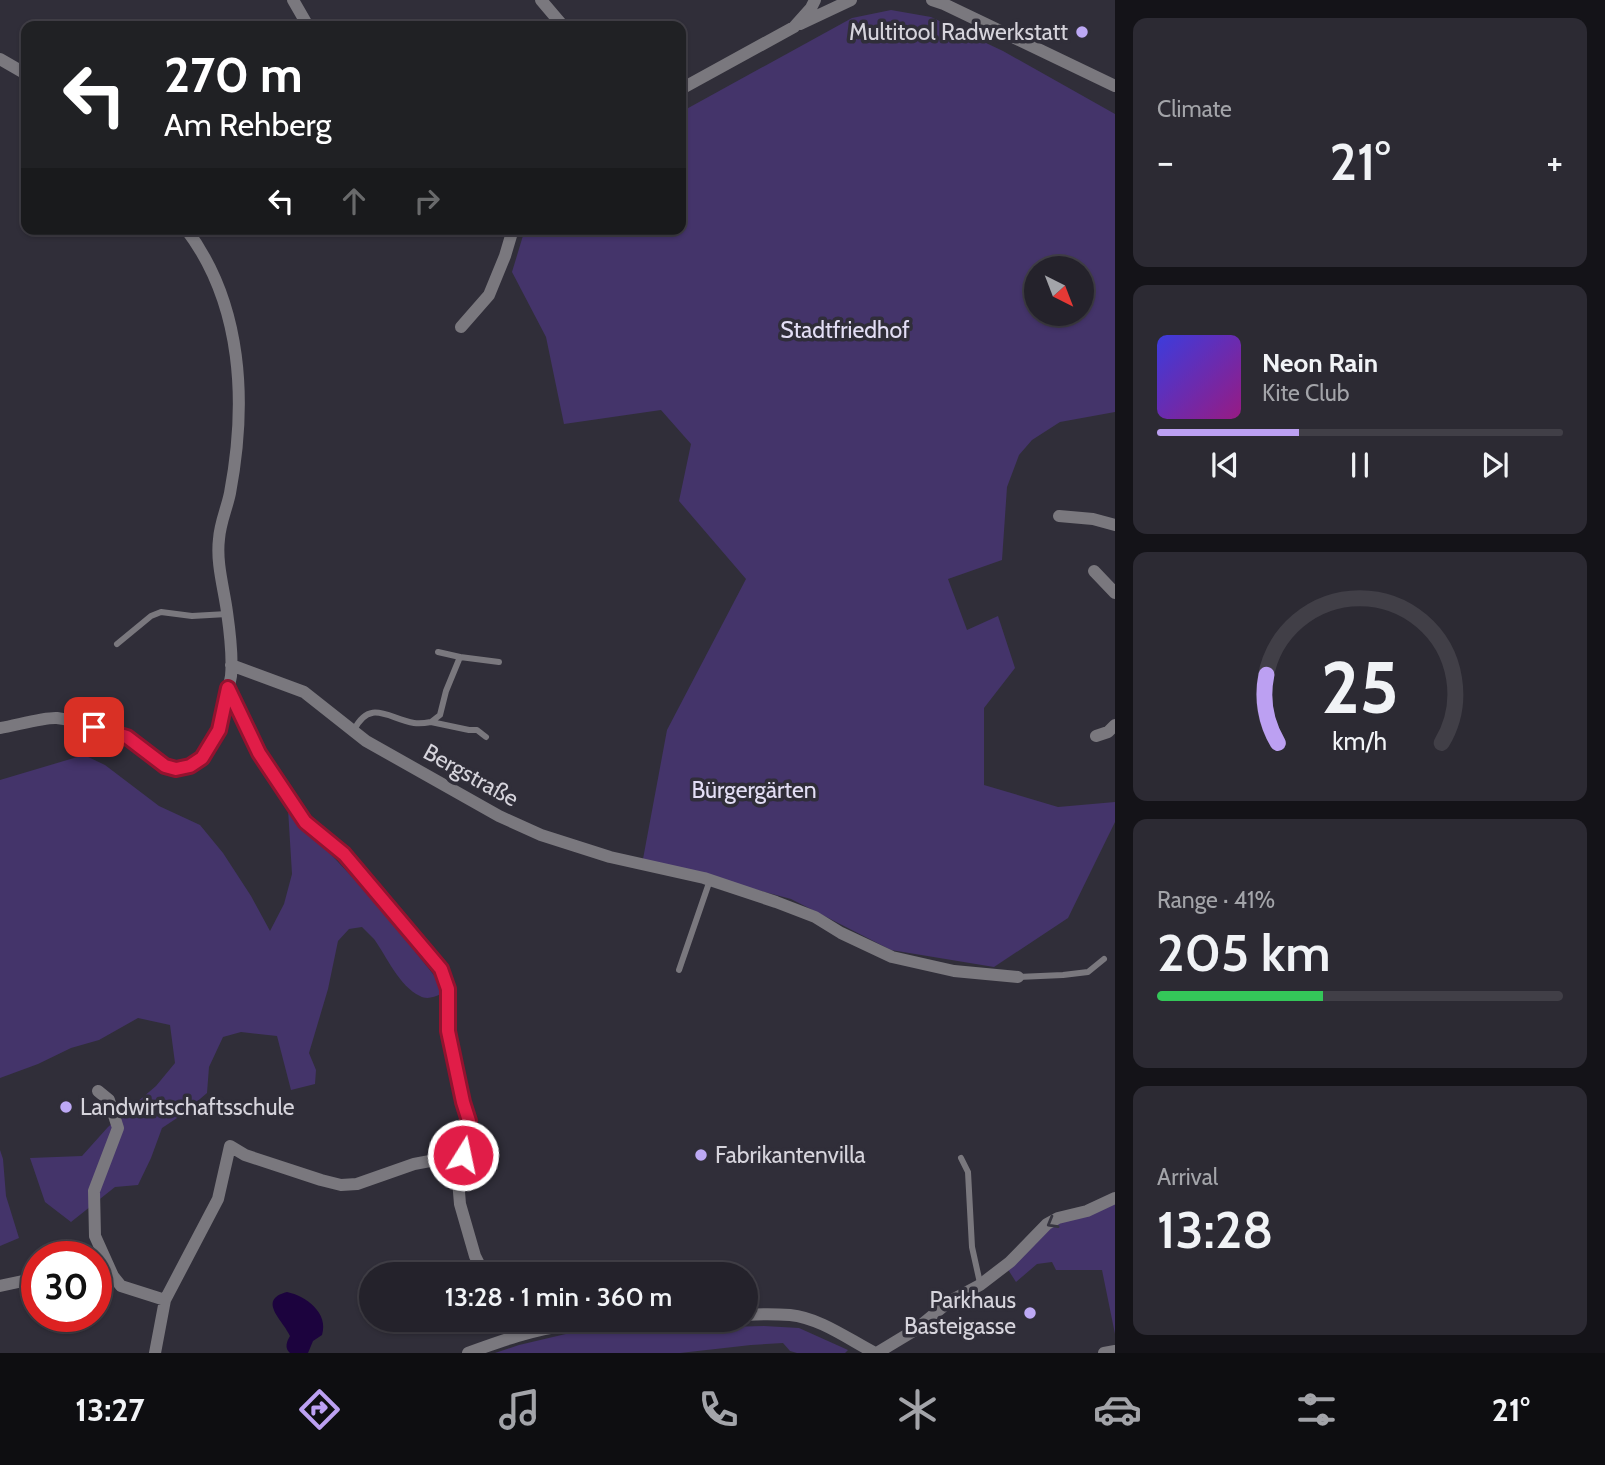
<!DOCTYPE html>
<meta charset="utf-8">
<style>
:root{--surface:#24222b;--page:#2c2a33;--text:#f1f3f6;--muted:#a3a4a9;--line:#413f47;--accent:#bca0f2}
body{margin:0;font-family:Cabin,sans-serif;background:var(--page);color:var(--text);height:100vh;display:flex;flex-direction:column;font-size:26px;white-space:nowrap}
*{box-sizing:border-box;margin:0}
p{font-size:23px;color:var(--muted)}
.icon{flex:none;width:38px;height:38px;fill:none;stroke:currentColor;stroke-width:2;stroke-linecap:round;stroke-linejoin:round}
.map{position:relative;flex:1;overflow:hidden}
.sheet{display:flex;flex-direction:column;gap:18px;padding:18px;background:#141318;width:490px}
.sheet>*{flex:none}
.banner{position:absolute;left:21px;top:21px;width:665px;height:214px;border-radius:14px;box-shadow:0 2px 5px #0004,0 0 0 2px var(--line);background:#202124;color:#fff;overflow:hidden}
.needle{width:46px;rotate:138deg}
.buttons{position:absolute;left:1024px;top:256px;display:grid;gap:14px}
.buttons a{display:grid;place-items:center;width:70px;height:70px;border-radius:50%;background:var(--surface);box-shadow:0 2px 5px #0004,0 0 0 2px var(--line);font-size:35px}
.speed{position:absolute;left:21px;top:1241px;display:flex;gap:14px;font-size:35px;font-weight:700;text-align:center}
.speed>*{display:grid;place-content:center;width:91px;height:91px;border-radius:50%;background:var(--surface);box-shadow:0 2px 5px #0004,0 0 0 2px var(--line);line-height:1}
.speed .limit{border:10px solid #d22;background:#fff;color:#111}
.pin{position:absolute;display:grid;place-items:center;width:60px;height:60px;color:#fff;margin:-30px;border-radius:14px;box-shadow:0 4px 10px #0006}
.me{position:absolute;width:77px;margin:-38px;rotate:10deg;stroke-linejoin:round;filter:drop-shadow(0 0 5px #0008)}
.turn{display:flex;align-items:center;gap:24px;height:147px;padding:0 28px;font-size:32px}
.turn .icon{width:91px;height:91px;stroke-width:2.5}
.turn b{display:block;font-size:49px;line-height:60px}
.lanes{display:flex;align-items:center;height:66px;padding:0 28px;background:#0003;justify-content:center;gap:35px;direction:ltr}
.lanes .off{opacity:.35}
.big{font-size:52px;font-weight:600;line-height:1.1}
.sheet .widget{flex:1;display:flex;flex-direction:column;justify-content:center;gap:10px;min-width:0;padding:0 24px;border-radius:14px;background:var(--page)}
.sheet .dial{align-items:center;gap:0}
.dial svg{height:182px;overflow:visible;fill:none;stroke:var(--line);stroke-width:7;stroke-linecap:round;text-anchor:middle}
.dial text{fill:var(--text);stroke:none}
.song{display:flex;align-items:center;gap:21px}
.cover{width:84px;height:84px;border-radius:10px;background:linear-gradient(135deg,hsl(240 70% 55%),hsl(310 70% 35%))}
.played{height:7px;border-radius:4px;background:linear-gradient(90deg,var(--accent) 35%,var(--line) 35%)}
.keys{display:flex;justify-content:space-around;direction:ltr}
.heat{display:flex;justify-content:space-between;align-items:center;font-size:38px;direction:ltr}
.charge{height:10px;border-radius:5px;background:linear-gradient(90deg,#34c759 41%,var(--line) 0)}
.trip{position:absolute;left:359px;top:1262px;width:399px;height:70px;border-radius:35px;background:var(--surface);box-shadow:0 2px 5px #0004,0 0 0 2px var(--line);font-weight:600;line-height:70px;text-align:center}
.menu{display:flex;height:112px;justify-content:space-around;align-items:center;background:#0e0e11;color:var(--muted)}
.menu .icon{width:49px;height:49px}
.menu .selected{color:var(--accent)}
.menu b{font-size:32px;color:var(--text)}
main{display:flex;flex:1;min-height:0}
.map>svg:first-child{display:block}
.green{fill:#44346a;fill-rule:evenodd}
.water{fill:#1c033e}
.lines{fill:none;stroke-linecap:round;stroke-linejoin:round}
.lane{stroke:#7a787e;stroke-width:6}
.street{stroke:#7a787e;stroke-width:12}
.oneway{stroke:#373540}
.route-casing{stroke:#92132f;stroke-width:18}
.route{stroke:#e11d48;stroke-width:12}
.poi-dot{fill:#bda9f5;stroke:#302e39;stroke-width:2.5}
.labels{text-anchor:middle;stroke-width:7;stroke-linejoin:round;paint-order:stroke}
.poi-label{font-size:23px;fill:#d6d4dc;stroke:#302e39;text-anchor:end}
.park-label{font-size:23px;fill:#e3def5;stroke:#302e39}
.street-label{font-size:23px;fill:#d6d4dc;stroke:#302e39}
</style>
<main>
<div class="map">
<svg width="1115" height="1353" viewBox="0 0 1115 1353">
<rect width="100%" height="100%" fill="#302e39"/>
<!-- green -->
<path class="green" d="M891 10 931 17 1003 51 1115 114V412L1060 422 1032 440 1019 455 1007 487 1002 560 948 579 967 630 998 616 1015 668 984 708V785L1058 807 1115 802V822L1068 918 994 967 891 950 791 899 643 859 667 730 746 579 679 501 691 444 661 410 564 424 546 337 512 272 525 229H681V112L852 18ZM1036 268H1082V313H1036Z
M84 755 105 765 159 806 200 825 223 853 251 896 270 931 284 904 292 874 288 809 356 881 402 935 437 979 441 994C434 997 427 1000 420 996 399 986 387 957 374 939 370 935 366 931 362 927L349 929 338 941 328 989 309 1053 316 1070 315 1084 291 1090 277 1036 241 1032 223 1037 209 1067 207 1093 180 1116 162 1128 151 1158 138 1185 115 1187 71 1222 45 1202 30 1158 82 1156 108 1127 156 1086 175 1063 170 1025 138 1018 99 1040 71 1048 38 1064 0 1078V780Z
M0 1150 3 1159 6 1196 19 1238 0 1246Z
M1115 1201V1334L1102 1270H1056L1052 1262 1037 1264 1016 1282 1007 1268 1050 1226Z
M764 1326 799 1328 848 1350 845 1353H797L790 1351 783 1343 751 1345 680 1353H495L519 1345 570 1333 619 1330Z"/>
<!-- water -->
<path class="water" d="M287 1292C306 1296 329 1313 322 1335L313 1341 308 1353H290C284 1348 287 1341 290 1336 284 1321 256 1300 287 1292Z"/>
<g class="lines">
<!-- lane -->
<path class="lane" d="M117 644 151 616 161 612 192 616 227 614
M438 652 460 657
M431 722 469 730H477L486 737
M354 730C370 698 389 719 414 723 420 724 426 723 431 722L440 715 446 691 460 657 499 662
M679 970 710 880
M1018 977 1063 975 1088 972 1104 959
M961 1158 968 1172 972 1247 980 1283"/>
<!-- street -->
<path class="street" d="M293 0 308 26
M541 0 563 26
M932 0 944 4 1115 86
M800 24 851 0
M0 59 26 74
M681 89 794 27 811 8 815 0
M461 327 489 295 505 256 513 229
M1059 516 1093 519 1115 525
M1094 571 1115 593
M231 665 304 692 366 741 499 816 541 835 610 857 704 878 776 902 815 917 841 933 892 957 954 971 1018 977
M228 688 259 753 305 822 344 854 441 969 448 989V1031L462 1102 469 1121 458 1180 460 1204 475 1256 484 1274
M0 728C14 726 44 717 57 718 72 720 116 731 129 738 149 749 165 779 192 765 211 754 218 732 223 712 225 700 229 688 231 676 233 656 230 633 227 612 224 589 216 563 219 539 220 523 227 508 230 493 247 403 243 304 186 229
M1096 736 1108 732 1115 725
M98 1091 109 1100 118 1128 94 1191 95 1236 113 1276
M96 1273 113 1276 121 1286 165 1300
M0 1286 37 1278
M746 1315C760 1314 775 1314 790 1315 820 1318 848 1339 875 1353
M507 1320 516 1336
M155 1353 165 1300 218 1199 230 1146 245 1155 321 1180 341 1185 357 1184 414 1164 462 1155
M468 1353C501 1341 534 1329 569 1325 596 1322 624 1322 652 1320
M877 1353 915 1330 950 1301 980 1285 1010 1262 1047 1224 1058 1218 1087 1211 1115 1198
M1104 1353 1115 1351"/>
</g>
<!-- one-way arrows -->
<defs><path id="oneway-chevron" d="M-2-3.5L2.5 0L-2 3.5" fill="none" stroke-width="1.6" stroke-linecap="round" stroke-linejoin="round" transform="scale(1.75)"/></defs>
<use class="oneway" href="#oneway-chevron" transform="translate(1052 1223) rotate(150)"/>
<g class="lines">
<!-- route casing -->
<g class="route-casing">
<path id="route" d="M94 727 127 737 165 766 176 769 190 766 202 758 219 730 228 688 259 753 305 822 344 854 441 969 448 989V1031L463 1102 469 1121 463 1155"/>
</g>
<!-- route -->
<use href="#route" class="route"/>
</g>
<!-- markers -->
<g class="poi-dot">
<circle cx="1082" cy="32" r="7"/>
<circle cx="66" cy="1107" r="7"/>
<circle cx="701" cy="1155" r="7"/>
<circle cx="1030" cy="1313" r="7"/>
</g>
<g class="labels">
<!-- poi labels -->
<g class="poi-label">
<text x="1068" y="40">Multitool Radwerkstatt</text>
<text x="80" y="1115" text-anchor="start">Landwirtschaftsschule</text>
<text x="715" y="1163" text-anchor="start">Fabrikantenvilla</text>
<text x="1016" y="1308">Parkhaus<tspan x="1016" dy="26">Basteigasse</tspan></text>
</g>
<!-- park labels -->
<g class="park-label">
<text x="845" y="338">Stadtfriedhof</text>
<text x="754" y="798">Bürgergärten</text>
</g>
<!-- street labels -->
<g class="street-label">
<text transform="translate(471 775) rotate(29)" y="8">Bergstraße</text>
</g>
</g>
</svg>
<div class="buttons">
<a><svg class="needle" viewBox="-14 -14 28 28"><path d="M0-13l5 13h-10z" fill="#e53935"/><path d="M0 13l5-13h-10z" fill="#a3a4a9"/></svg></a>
</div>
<div class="speed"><div class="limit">30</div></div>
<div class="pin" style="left:94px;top:727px;background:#d93025"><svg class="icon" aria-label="arrive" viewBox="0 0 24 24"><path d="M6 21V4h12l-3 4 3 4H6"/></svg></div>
<svg class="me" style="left:463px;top:1155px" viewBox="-20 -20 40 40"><circle r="17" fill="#e11d48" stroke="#fff" stroke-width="3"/><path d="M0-11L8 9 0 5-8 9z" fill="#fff"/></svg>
<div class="trip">13:28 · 1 min · 360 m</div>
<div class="banner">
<div class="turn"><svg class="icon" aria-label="left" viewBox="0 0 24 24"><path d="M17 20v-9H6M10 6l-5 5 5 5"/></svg><div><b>270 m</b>Am Rehberg</div></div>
<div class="lanes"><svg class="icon" aria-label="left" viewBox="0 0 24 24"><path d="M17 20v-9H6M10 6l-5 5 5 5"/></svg><svg class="icon off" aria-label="ahead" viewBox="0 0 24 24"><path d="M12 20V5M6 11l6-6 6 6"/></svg><svg class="icon off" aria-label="right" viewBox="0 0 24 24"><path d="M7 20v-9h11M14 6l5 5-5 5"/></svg></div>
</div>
</div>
<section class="sheet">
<div class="widget"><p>Climate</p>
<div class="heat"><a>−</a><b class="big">21°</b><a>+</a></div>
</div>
<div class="widget">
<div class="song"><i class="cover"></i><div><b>Neon Rain</b><p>Kite Club</p></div></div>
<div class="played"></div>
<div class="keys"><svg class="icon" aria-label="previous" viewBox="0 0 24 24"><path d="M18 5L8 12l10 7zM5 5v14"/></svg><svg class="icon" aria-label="pause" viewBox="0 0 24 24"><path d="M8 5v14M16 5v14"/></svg><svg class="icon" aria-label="next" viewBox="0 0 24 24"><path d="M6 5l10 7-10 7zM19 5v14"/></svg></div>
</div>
<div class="widget dial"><svg viewBox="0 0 100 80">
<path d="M14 69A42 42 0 1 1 86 69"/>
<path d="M14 69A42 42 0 0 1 9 39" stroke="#bca0f2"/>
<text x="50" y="56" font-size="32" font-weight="700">25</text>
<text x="50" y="72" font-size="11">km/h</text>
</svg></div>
<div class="widget"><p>Range · 41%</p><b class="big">205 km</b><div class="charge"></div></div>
<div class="widget"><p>Arrival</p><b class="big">13:28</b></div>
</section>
</main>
<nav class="menu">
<b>13:27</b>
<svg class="icon selected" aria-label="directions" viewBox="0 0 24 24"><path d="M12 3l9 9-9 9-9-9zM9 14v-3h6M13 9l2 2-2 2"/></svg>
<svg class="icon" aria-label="music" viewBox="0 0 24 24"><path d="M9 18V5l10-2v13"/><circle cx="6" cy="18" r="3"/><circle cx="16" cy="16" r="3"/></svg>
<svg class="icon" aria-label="phone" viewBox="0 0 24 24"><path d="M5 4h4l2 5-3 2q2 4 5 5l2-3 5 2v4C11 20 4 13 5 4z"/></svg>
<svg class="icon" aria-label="climate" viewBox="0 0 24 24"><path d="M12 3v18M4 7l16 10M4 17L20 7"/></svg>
<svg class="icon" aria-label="car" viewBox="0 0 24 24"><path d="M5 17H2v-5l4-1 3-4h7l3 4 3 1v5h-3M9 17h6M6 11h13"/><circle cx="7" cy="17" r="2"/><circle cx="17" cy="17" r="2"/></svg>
<svg class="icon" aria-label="filters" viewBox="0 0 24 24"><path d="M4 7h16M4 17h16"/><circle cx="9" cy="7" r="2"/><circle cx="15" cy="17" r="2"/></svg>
<b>21°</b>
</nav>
